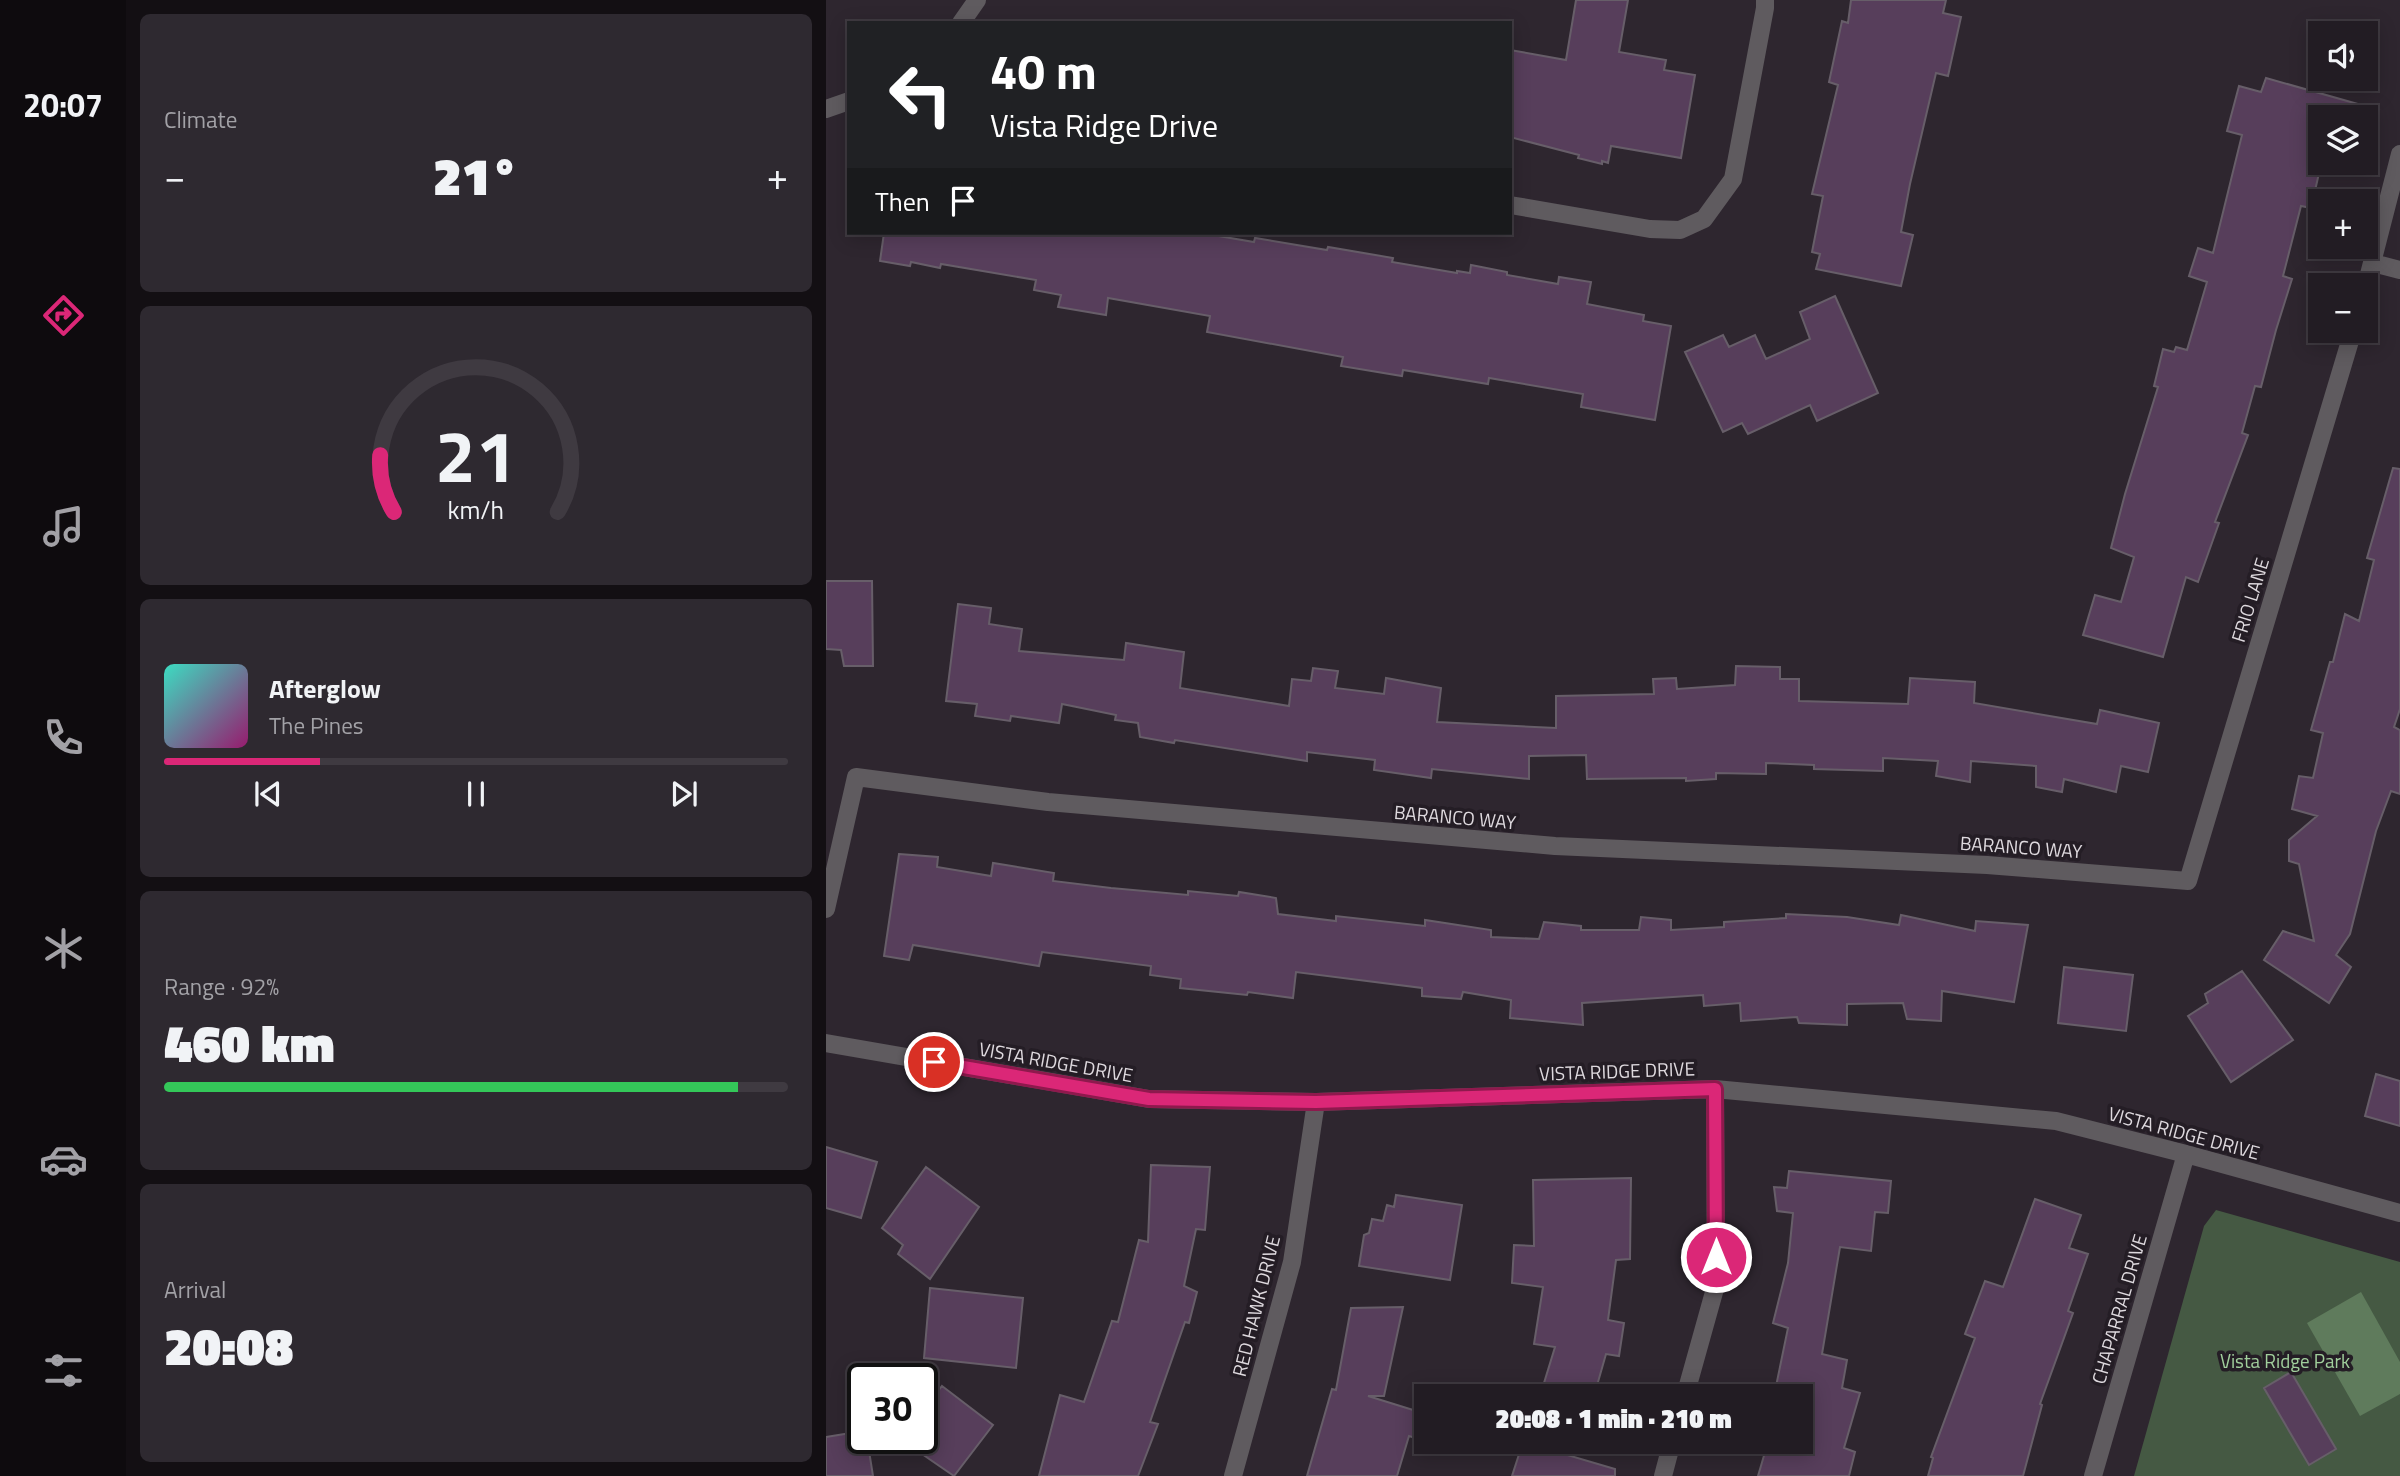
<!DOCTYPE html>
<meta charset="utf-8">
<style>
:root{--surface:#221c23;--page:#2e2930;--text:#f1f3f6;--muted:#a2a1a6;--line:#3f3a41;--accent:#db2777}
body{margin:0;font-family:"Titillium Web",sans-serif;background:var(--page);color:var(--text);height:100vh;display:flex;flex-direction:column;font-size:26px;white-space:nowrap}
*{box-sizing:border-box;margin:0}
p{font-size:23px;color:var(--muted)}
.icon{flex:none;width:38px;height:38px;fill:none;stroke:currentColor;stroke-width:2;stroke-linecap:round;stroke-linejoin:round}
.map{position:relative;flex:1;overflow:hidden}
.drawer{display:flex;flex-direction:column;gap:14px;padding:14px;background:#130f13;width:700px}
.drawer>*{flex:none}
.hud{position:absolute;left:21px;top:21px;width:665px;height:214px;border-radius:0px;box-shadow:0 4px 18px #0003,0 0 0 2px var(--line);background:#202124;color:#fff;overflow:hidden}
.fabs{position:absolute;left:1482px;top:21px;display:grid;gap:14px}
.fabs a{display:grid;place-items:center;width:70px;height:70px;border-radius:0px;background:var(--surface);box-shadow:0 4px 18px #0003,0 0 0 2px var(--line);font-size:35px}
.speed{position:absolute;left:21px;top:1363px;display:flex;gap:14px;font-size:35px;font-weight:700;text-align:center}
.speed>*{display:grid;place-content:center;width:91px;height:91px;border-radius:50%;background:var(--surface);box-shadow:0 4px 18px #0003,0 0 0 2px var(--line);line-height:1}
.speed .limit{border:4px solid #111;border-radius:10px;background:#fff;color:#111}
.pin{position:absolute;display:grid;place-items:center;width:60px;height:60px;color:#fff;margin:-30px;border:4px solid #fff;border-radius:50%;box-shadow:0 2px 7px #0007}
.me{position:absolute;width:77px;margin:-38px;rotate:0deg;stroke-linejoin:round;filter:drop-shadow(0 0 5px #0008)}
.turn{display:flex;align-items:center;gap:24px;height:147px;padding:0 28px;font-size:32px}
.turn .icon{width:91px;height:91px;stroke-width:2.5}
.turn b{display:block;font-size:49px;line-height:60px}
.then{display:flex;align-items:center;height:66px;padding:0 28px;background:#0003;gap:14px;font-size:26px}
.big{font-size:52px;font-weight:800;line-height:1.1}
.drawer .card{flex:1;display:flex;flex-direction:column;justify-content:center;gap:10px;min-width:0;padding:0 24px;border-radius:10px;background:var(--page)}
.drawer .dial{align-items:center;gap:0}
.dial svg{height:182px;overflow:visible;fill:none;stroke:var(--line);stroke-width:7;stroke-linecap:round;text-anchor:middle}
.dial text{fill:var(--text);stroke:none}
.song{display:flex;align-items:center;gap:21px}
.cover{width:84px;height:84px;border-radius:10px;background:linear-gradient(135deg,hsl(170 70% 55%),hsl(320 70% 35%))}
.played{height:7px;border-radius:4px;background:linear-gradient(90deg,var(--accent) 25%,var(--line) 25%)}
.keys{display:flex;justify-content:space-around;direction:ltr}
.heat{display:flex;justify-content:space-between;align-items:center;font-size:38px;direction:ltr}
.charge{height:10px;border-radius:5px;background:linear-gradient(90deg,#34c759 92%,var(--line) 0)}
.trip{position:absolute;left:588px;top:1384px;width:399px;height:70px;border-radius:0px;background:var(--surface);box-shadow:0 4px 18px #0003,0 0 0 2px var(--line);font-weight:800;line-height:70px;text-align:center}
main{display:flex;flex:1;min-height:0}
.dock{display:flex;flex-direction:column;width:126px;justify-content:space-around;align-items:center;background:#0e0b0e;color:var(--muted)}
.dock .icon{width:49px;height:49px}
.dock .active{color:var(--accent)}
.dock b{font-size:32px;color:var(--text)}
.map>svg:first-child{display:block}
.green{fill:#455943}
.water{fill:#5f7b5c}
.building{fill:#573e5b;stroke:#675e69;stroke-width:2}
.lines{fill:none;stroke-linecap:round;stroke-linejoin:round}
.minor{stroke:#5f5b5f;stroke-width:18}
.route-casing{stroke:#8e194d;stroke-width:18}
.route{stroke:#db2777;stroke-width:12}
.labels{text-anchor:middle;stroke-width:7;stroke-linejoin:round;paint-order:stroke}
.street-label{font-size:19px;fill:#ded9de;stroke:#241d25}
.park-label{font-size:19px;fill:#a1cf9c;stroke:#241d25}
</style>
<main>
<nav class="dock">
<b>20:07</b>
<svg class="icon active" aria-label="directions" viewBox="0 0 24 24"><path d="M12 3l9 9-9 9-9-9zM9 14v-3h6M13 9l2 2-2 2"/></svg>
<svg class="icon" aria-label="music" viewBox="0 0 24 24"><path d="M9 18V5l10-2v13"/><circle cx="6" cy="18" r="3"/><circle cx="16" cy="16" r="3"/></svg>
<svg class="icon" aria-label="phone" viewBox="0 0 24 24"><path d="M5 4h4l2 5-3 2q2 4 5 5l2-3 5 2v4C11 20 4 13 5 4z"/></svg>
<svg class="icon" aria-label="climate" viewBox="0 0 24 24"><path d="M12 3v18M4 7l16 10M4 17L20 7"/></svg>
<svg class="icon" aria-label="car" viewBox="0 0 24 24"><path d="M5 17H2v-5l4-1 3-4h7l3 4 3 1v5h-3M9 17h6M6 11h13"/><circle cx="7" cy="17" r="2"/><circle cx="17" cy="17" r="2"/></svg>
<svg class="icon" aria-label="filters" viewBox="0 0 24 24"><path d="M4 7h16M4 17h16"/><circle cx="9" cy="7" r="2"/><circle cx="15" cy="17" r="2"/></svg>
</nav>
<section class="drawer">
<div class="card"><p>Climate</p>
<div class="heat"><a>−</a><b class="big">21°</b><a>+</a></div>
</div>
<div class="card dial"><svg viewBox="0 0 100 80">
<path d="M14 69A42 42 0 1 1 86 69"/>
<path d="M14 69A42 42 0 0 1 8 44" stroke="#db2777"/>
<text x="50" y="56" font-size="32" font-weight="700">21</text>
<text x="50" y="72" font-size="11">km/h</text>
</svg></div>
<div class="card">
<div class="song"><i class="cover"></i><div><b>Afterglow</b><p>The Pines</p></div></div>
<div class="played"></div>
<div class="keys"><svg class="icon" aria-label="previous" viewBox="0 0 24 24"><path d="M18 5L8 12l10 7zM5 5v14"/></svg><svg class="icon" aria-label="pause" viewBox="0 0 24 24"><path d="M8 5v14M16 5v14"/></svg><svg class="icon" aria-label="next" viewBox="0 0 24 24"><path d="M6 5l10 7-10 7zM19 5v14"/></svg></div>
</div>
<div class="card"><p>Range · 92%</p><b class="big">460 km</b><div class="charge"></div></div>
<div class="card"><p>Arrival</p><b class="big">20:08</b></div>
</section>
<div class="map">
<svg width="1574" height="1476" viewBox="0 0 1574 1476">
<rect width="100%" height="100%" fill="#2e262f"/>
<!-- green -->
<path class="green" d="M1390 1210 1574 1262V1476H1308L1378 1226Z"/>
<!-- water -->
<path class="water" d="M1535 1292 1574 1362V1394L1534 1416 1481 1323Z"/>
<!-- building -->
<path class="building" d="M750 0H802L793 52 840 60 838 70 869 75 855 158 785 146 782 163 776 161V164L752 158 753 155 684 137V50L740 60Z
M1025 0H1120L1117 13 1135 17 1122 76 1110 73 1084 184 1075 232 1087 235 1075 286 990 269 994 254 986 252 997 196 986 194 1012 85 1003 82 1016 21 1022 23Z
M1440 78 1553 110 1552 117H1494V169L1485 208 1475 206 1457 276 1466 279 1450 330 1435 387 1429 386 1416 433 1422 435 1389 522 1393 523 1372 582 1360 577 1337 657 1257 635 1269 595 1295 602 1308 557 1285 548 1299 494 1332 387 1328 386 1337 349 1348 352 1350 347 1361 350 1381 282 1363 276 1372 248 1387 253 1416 135 1401 131 1413 86 1435 92Z
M58 233H375L428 242 429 238 501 250 502 247 567 258 566 262 631 273V271L644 273 645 265 681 272V275L732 284 733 277 765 282 761 304 818 315 817 321 845 326 829 420 755 407 757 394 663 378 662 384 577 370 576 376 515 366 517 357 381 332 384 316 282 298 280 315 232 307 235 295 208 290 210 280 115 264 114 268 85 262 84 266 54 261Z
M1009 296 1052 393 991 421 984 405 922 434 916 423 897 432 859 352 897 335 903 347 929 335 940 359 984 339 974 312Z
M1567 468 1574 469V709L1568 727 1574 730V794L1565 791 1550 831 1524 934 1510 955 1525 967 1503 1003 1438 960 1457 931 1488 941 1473 864 1463 861V840L1491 816 1466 809 1473 776 1487 778 1497 733 1485 730 1504 662H1507L1519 614 1533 621 1548 560 1541 558Z
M0 581H46L47 666H18L15 650 0 649Z
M132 604 165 608 163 624 196 629 193 651 298 660 300 643 358 652 354 688 463 706 466 679 485 681 487 668 512 671 509 688 558 694 560 678 615 688 611 722 730 728V696L828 694 827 679 850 678 851 689 909 685 910 666 954 667V679H973V701L1082 704 1084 678 1149 682 1148 703 1271 724 1274 710 1333 723 1322 772 1295 766 1290 792 1238 779 1236 792 1210 787V766L1145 761 1144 782 1110 776 1112 761 1057 758V771L988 769V765L940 763V774L890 773V779L860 781V778L761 779 760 755 703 756V779L606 769 605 778 548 770 549 760 481 752V761L349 740 348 743 314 737 312 723 289 720 290 715 236 704 233 723 185 716 184 721 149 716 151 704 120 701Z
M73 854 112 857 111 867 165 876 167 863 228 873 227 881 285 888 362 895V891L412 896 413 892 450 898 452 914 510 921V916L599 926V920L665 930V937L713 939 718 922 755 926V930H813L815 917 845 920V930L898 927V922L960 918V914L1021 917 1073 925 1075 915 1149 931 1150 921 1202 925 1188 1002 1116 991 1115 1021 1081 1019 1077 1003 1021 1004V1025L973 1023 971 1017 915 1021 914 1003 878 1006 877 995 756 1003 757 1025 684 1018 685 1000 637 992 635 999 596 996V988L470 972 467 998 422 992 421 995 354 988 355 979 324 975 325 966 216 952 213 966 87 945 83 960 58 956Z
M1238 967 1307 975 1300 1031 1232 1023Z
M1416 971 1467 1040 1405 1082 1362 1016 1382 1003 1379 994Z
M1550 1074 1574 1081V1126L1539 1116Z
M0 1147 51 1162 35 1218 0 1208Z
M325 1165 384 1167 379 1230 370 1229 358 1286 371 1292 363 1323 359 1322 324 1422 332 1424 312 1476H213L234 1395 258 1402 286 1321 292 1322 313 1240 322 1242Z
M100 1167 153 1207 104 1279 72 1254 77 1245 56 1228Z
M963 1171 1065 1181 1062 1213 1049 1212 1045 1251 1014 1247 996 1354 1021 1360 1016 1388 1034 1393 1018 1448 1029 1452 1023 1476H932L942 1442H975V1396H948L962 1328 947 1323 962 1263 967 1213 951 1211 948 1187 961 1188Z
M805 1178 804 1259 790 1260 782 1320 798 1323 793 1356 780 1354 768 1396H714L729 1347 708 1344 717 1287 686 1283 688 1245 708 1246 707 1180Z
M570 1195 636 1205 624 1280 533 1266 538 1235 543 1233 546 1219 557 1221 561 1205 568 1207Z
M1209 1199 1255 1215 1243 1248 1262 1254 1242 1311 1247 1313 1214 1404 1216 1405 1197 1476H1102L1107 1458 1105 1457 1149 1338 1139 1334 1159 1281 1177 1287Z
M104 1288 197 1298 190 1368 98 1358Z
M577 1307 558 1396H542L600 1414 596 1440 583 1436 571 1476H481L506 1389 510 1390 525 1308Z
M1465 1372 1510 1449 1483 1465 1438 1388Z
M116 1386 167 1425 128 1476 96 1454V1411Z
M37 1431V1438H41L47 1476H0V1437Z
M697 1442 789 1469V1476H686Z"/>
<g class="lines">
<!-- minor -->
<path class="minor" d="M135 23 151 0
M0 109 23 101
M684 205 824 229 854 230 878 219 907 179 939 8V0
M1547 263 1574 270
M1540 286 1574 154
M0 909 30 777 222 802 729 846 1161 865 1362 881 1527 331
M0 1043 323 1099 490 1102 889 1089 1230 1121 1360 1154 1574 1213
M859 1396 890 1285 889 1089
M407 1476 466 1262 490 1102
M837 1476 846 1442
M1267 1476 1360 1154"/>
</g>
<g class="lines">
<!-- route casing -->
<g class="route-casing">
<path id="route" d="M108 1062 323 1099 490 1102 889 1089 890 1257"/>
</g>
<!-- route -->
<use href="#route" class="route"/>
</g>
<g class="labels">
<!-- street labels -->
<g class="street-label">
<text transform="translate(1424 600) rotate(-73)" y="7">FRIO LANE</text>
<text transform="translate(629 817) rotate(5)" y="7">BARANCO WAY</text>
<text transform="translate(1195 847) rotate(4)" y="7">BARANCO WAY</text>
<text transform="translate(230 1062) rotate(10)" y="7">VISTA RIDGE DRIVE</text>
<text transform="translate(791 1071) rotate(-2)" y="7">VISTA RIDGE DRIVE</text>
<text transform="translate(1358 1133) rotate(15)" y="7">VISTA RIDGE DRIVE</text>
<text transform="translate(430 1306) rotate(-76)" y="7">RED HAWK DRIVE</text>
<text transform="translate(1293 1309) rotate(-74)" y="7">CHAPARRAL DRIVE</text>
</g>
<!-- park labels -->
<g class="park-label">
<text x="1459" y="1368">Vista Ridge Park</text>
</g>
</g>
</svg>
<div class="fabs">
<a><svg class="icon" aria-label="sound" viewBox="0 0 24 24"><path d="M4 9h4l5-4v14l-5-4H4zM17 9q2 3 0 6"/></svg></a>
<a><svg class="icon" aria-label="layers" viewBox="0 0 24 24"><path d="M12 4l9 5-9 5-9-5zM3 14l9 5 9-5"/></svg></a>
<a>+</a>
<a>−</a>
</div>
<div class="speed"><div class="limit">30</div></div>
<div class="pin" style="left:108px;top:1062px;background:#d93025"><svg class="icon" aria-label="arrive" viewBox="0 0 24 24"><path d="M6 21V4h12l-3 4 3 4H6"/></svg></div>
<svg class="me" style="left:890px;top:1257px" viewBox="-20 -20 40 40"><circle r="17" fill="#db2777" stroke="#fff" stroke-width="3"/><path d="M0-11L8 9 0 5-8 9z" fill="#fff"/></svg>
<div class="trip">20:08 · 1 min · 210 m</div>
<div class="hud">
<div class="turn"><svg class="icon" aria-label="left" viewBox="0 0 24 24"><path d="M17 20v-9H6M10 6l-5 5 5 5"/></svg><div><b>40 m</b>Vista Ridge Drive</div></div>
<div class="then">Then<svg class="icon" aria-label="arrive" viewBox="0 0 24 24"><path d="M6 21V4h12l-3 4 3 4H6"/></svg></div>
</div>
</div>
</main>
